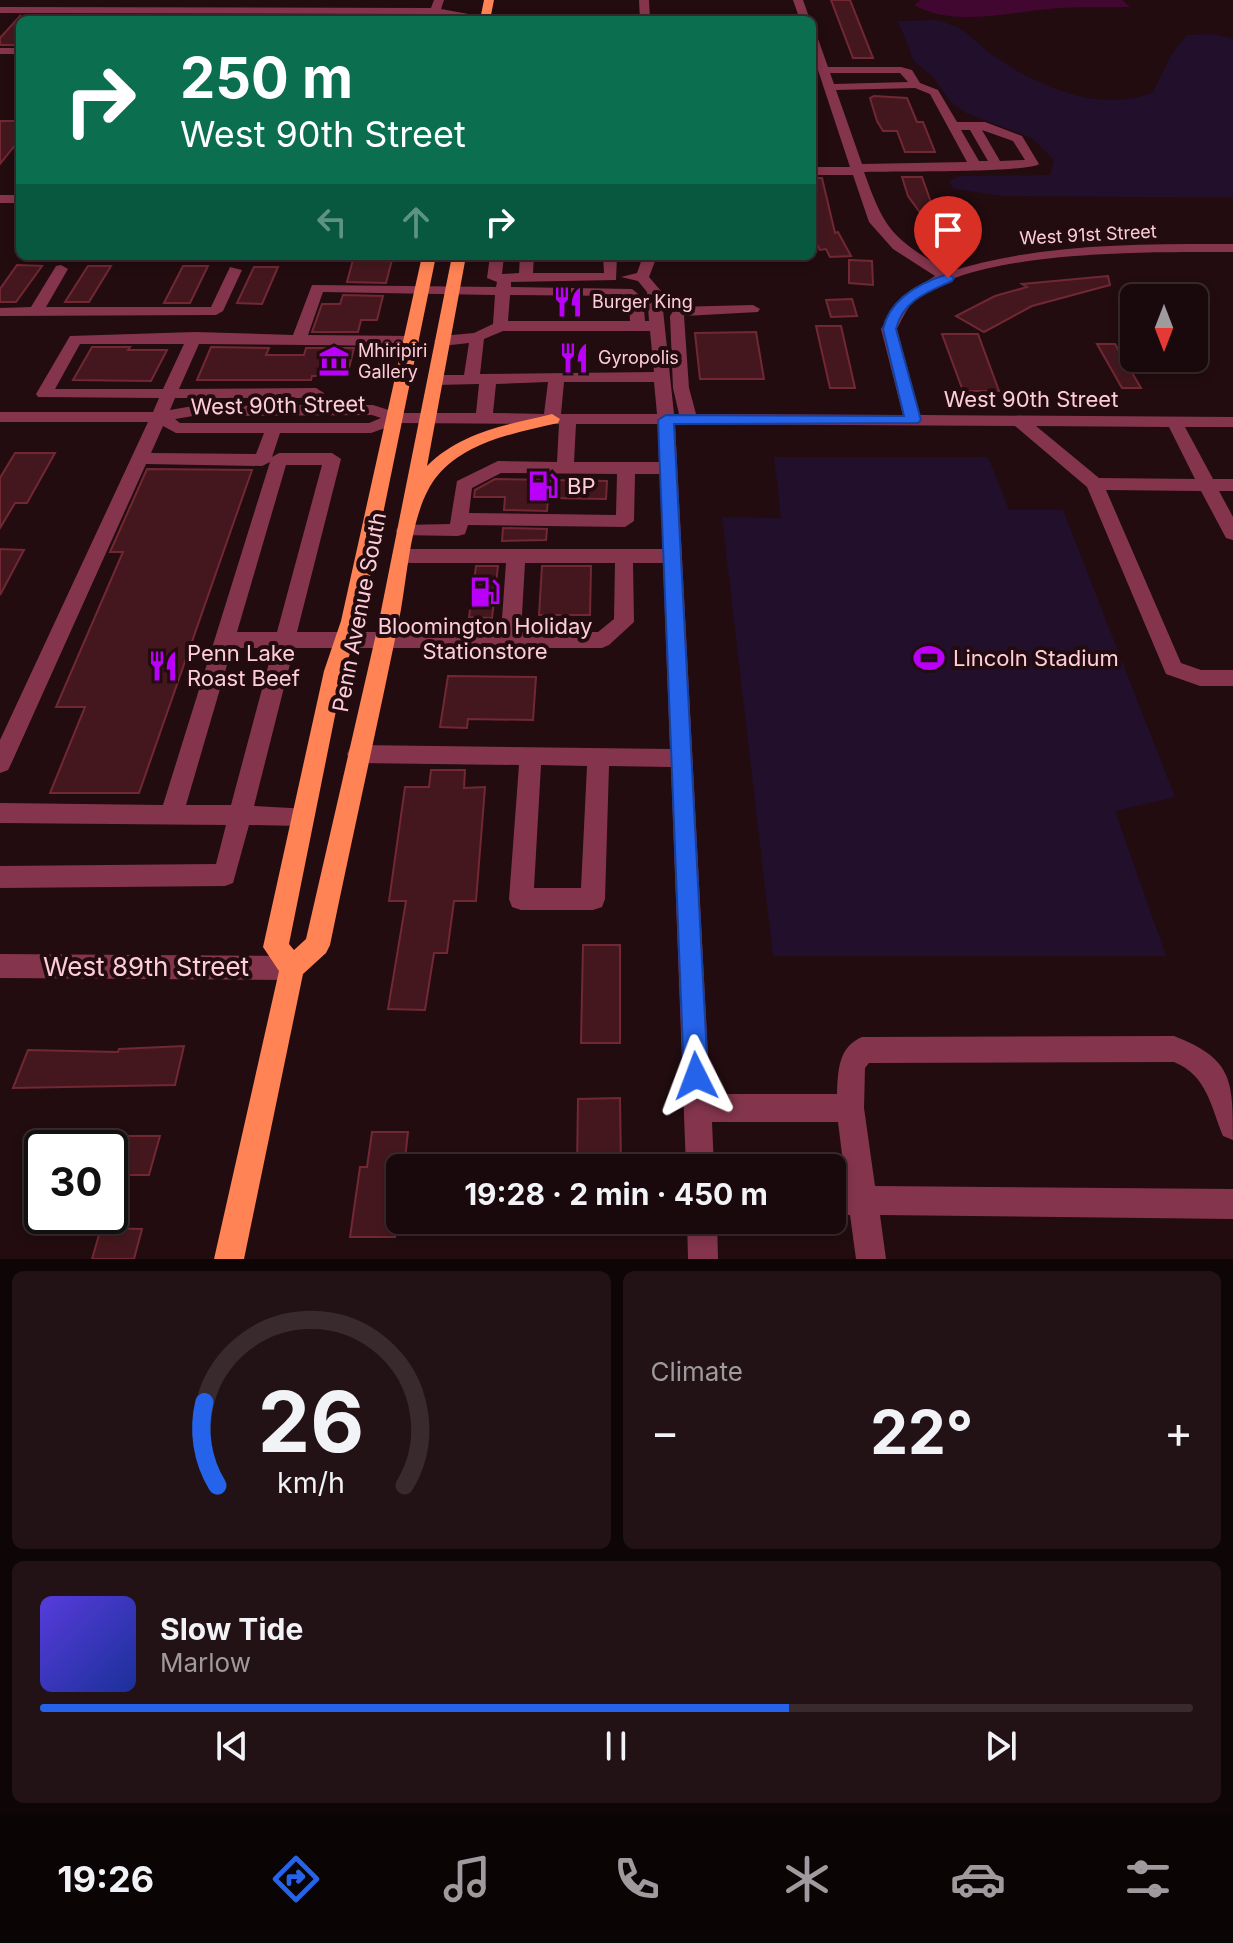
<!DOCTYPE html>
<meta charset="utf-8">
<style>
:root{--surface:#1a090c;--page:#231215;--text:#f1f3f6;--muted:#9f9a9d;--line:#382a2d;--accent:#2563eb}
body{margin:0;font-family:Inter,sans-serif;background:var(--page);color:var(--text);height:100vh;display:flex;flex-direction:column;font-size:30px;white-space:nowrap}
*{box-sizing:border-box;margin:0}
p{font-size:26px;color:var(--muted)}
.icon{flex:none;width:44px;height:44px;fill:none;stroke:currentColor;stroke-width:2;stroke-linecap:round;stroke-linejoin:round}
.map{position:relative;height:1259px;overflow:hidden}
.panel{display:flex;flex-direction:column;gap:12px;padding:12px;background:#0e0507;flex:1}
.panel>*{flex:none}
.hud{position:absolute;left:16px;top:16px;width:800px;height:244px;border-radius:12px;box-shadow:0 4px 12px #0003,0 0 0 2px var(--line);background:#0b6e4f;color:#fff;overflow:hidden}
.needle{width:52px;rotate:180deg}
.fabs{position:absolute;left:1120px;top:284px;display:grid;gap:16px}
.fabs a{display:grid;place-items:center;width:88px;height:88px;border-radius:12px;background:var(--surface);box-shadow:0 4px 12px #0003,0 0 0 2px var(--line);font-size:40px}
.speed{position:absolute;left:24px;top:1130px;display:flex;gap:16px;font-size:40px;font-weight:700;text-align:center}
.speed>*{display:grid;place-content:center;width:104px;height:104px;border-radius:50%;background:var(--surface);box-shadow:0 4px 12px #0003,0 0 0 2px var(--line);line-height:1}
.speed .limit{border:4px solid #111;border-radius:12px;background:#fff;color:#111}
.pin{position:absolute;display:grid;place-items:center;width:68px;height:68px;color:#fff;margin:-82px -34px;border-radius:50% 50% 50% 0;rotate:-45deg;box-shadow:0 0 8px #0007}
.pin .icon{rotate:45deg}
.me{position:absolute;width:88px;margin:-44px;rotate:357deg;stroke-linejoin:round;filter:drop-shadow(0 0 6px #0008)}
.turn{display:flex;align-items:center;gap:28px;height:168px;padding:0 32px;font-size:36px}
.turn .icon{width:104px;height:104px;stroke-width:2.5}
.turn b{display:block;font-size:56px;line-height:68px}
.lanes{display:flex;align-items:center;height:76px;padding:0 32px;background:#0003;justify-content:center;gap:40px;direction:ltr}
.lanes .off{opacity:.35}
.big{font-size:60px;font-weight:700;line-height:1.1}
.panel .widget{flex:1;display:flex;flex-direction:column;justify-content:center;gap:12px;min-width:0;padding:0 28px;border-radius:12px;background:var(--page)}
.panel .dial{align-items:center;gap:0}
.dial svg{height:208px;overflow:visible;fill:none;stroke:var(--line);stroke-width:7;stroke-linecap:round;text-anchor:middle}
.dial text{fill:var(--text);stroke:none}
.song{display:flex;align-items:center;gap:24px}
.cover{width:96px;height:96px;border-radius:12px;background:linear-gradient(135deg,hsl(250 70% 55%),hsl(230 70% 35%))}
.played{height:8px;border-radius:4px;background:linear-gradient(90deg,var(--accent) 65%,var(--line) 65%)}
.keys{display:flex;justify-content:space-around;direction:ltr}
.heat{display:flex;justify-content:space-between;align-items:center;font-size:44px;direction:ltr}
.panel .tiles{flex:1;display:grid;gap:12px;grid-template-columns:1fr 1fr}
.widget:last-child{grid-column:span 2}
.trip{position:absolute;left:386px;top:1154px;width:460px;height:80px;border-radius:12px;background:var(--surface);box-shadow:0 4px 12px #0003,0 0 0 2px var(--line);font-weight:700;line-height:80px;text-align:center}
.menu{display:flex;height:128px;justify-content:space-around;align-items:center;background:#0a0405;color:var(--muted)}
.menu .icon{width:56px;height:56px}
.menu .selected{color:var(--accent)}
.menu b{font-size:36px;color:var(--text)}
.map>svg:first-child{display:block}
.green{fill:#210f2c}
.water{fill:#410730}
.building{fill:#44171e;stroke:#712833;stroke-width:2}
.lines{fill:none;stroke-linecap:round;stroke-linejoin:round}
.minor{fill:#84354d;fill-rule:evenodd}
.major{fill:#ff8354;fill-rule:evenodd}
.route{fill:#2563eb;stroke:#184099;stroke-width:2}
.labels{text-anchor:middle;stroke-width:8;stroke-linejoin:round;paint-order:stroke}
.far-street-label{font-size:18px;fill:#ffcdd9;stroke:#220c10}
.far-poi-label{font-size:18px;fill:#ffcdd9;stroke:#220c10;text-anchor:start}
.street-label{font-size:22px;fill:#ffcdd9;stroke:#220c10}
.poi-label{font-size:22px;fill:#ffcdd9;stroke:#220c10;text-anchor:start}
.near-street-label{font-size:26px;fill:#ffcdd9;stroke:#220c10}
</style>
<div class="map">
<svg width="1233" height="1259" viewBox="0 0 1233 1259">
<rect width="100%" height="100%" fill="#220c10"/>
<!-- green -->
<path class="green" d="M935 20C969 28 966 36 992 54 1035 86 1101 114 1153 92L1172 54 1187 35 1215 34 1233 39V198L1004 196 953 189 949 181 960 176 1050 175 1054 160 1032 138 966 113 950 101 932 76 914 61 898 21Z
M774 457H988L1009 510H1063L1175 797 1115 811 1166 956H773L722 517 781 518Z"/>
<!-- water -->
<path class="water" d="M920 0H1122L1130 7C1103 8 1075 6 1049 9 1006 13 953 27 914 5Z"/>
<!-- building -->
<path class="building" d="M831 0H850L873 58H853Z
M20 16V45H0V38Z
M874 96 907 98 917 122H923L935 152H905L897 131H883L877 121 870 98Z
M0 121H20V139L0 164Z
M902 177H922L933 208H939L965 246 957 253 938 232 935 233 908 196Z
M812 178H822L835 233 838 232 851 256 830 257 826 249 820 250 812 235Z
M354 256H393L386 283 347 282Z
M849 260 872 261 873 285 849 283Z
M17 265 42 266 16 302H0V289Z
M88 266H111L89 302H65Z
M183 266H208L190 303H164Z
M254 267H278L262 304 237 303Z
M1108 276 1110 285 1032 306 984 332 956 316 995 296 1027 287 1022 284Z
M343 295 383 296 377 320H361L358 332H312L322 304H340Z
M852 299 857 316 831 317 826 300Z
M816 326H841L855 388H830Z
M756 332 764 379H700L695 333Z
M942 334H978L999 391H963Z
M1097 344H1115L1141 388H1122Z
M92 347H130L128 350H167L151 381 73 380Z
M211 347 269 348 266 355H304L306 348H354L347 376H312L311 380H197Z
M15 453H55L27 503H15L0 528V478Z
M147 469 252 470 139 793H50L85 707H56L123 552H110Z
M495 479 607 481 606 499 548 498 547 511 504 510 505 497H474L475 490Z
M503 528 547 529 546 540 502 541Z
M0 549 24 550 0 595Z
M476 566H498L492 618 469 617Z
M542 566H591L590 615H539Z
M448 676 536 677 533 720 468 719 467 728 440 727Z
M431 770H465L464 788 485 787 476 901H454L447 953H434L425 1010 388 1009 406 901H389L405 787H429Z
M583 945H620V1043H581Z
M184 1046 175 1085 13 1088 28 1050 118 1052 119 1049Z
M620 1098 621 1168H577L578 1099Z
M372 1132H408L404 1168H400L395 1237H350L360 1167H367Z
M125 1136H160L149 1175H113Z
M101 1228 142 1229 134 1259H92Z"/>
<g class="lines">
<!-- minor -->
<path class="minor" d="M434 0H444L441 9 485 17H590L595 20H468L435 14 0 13V7L431 8Z
M639 0H649L650 20H640Z
M793 0H803L810 20H800Z
M812 33 817 36 828 67H901L912 70 920 83 938 90 957 122H985L1022 136 1039 164C1027 173 893 171 864 172 886 234 893 237 948 272 1041 243 1137 244 1233 244V252C1157 252 966 248 912 303 906 310 901 321 897 329L920 415 1233 417V427H1185L1213 479H1233V491H1219L1233 517V540L1226 538 1201 491 1106 490 1181 663 1201 670H1233V686H1200L1166 674 1087 487 1015 426 675 424 710 1094H837C838 1071 838 1047 862 1037L1174 1036C1233 1059 1233 1080 1233 1140L1223 1136C1211 1107 1207 1075 1174 1062L869 1063 865 1068 864 1108 875 1186 1233 1189V1219L880 1215 886 1259H856L850 1215H832V1185L846 1186 838 1122H712L714 1168H686L671 767 609 766 605 899 602 907 593 910H521L512 907 509 899 519 765 358 763 350 760 347 754 350 748 358 745 670 749 663 563H633L634 622 609 645 602 648H294L254 806 309 809 313 816 309 823 301 826 249 825 233 883 225 886 0 888V866L216 864 226 825 0 823V803L163 805 270 462 262 466 146 464 11 764 8 770 0 773V740L148 422H0V412H153L159 398 38 397 36 394 70 336 195 332 293 335 312 285 496 287 497 282 487 278 490 256H504L502 274 519 273 520 256H534L533 273H604L603 256H617L616 280 511 282V287L632 289 643 298 645 321H649L647 292 638 281 621 277 637 273 643 256H657L649 277 661 291 674 414H679L673 388 670 316 676 307 753 305 760 309 758 312 684 316 689 388 696 414 903 415 881 329 902 297 935 276 893 249 869 222 853 175H812V167H850L812 52ZM830 73H900L908 82 834 84ZM915 88 930 94 967 162 862 164 836 90ZM961 130H970L988 161H979ZM982 130 1013 141 1025 160 1000 161ZM323 292 495 295 493 324 474 333 442 336 434 341 442 346 469 343 464 375H435L427 380 435 385 479 384 476 413H398L373 405H321L324 393 316 388 179 389 199 344 412 346 420 341 412 336 308 335ZM510 295 624 296 629 300 630 321H508ZM503 331H650L654 372 480 374 484 339ZM80 344H184L163 389H55ZM548 382 544 414 493 413 496 384ZM564 382H654L657 414H561ZM175 398H307L304 405 193 406 170 410ZM372 415 381 418 369 423H180L175 419 193 416ZM399 423 559 424 557 462 498 461 457 481 450 524 405 525 398 527 396 531 398 535 458 536 465 534 468 525 625 527 634 521 635 474H660L663 549H401L392 556 401 563H506L501 632H297L341 459 332 453H279L272 457 280 433H371ZM576 424H658L659 462H574ZM163 426 176 433H264L256 454 151 453ZM1036 426 1169 427 1195 479 1099 478ZM286 465H322L277 632H237ZM501 473 617 474 616 515 469 513 472 488ZM525 563H615L614 619 598 632H521ZM232 648H273L231 805H186ZM541 765 587 766 581 888H534Z
M0 48H20V54H0Z
M0 195H20V203H0Z
M61 265 68 269 46 307H211L230 267 242 270 223 311 216 315 0 316V308L31 307 56 266Z
M0 954 292 956 301 959 305 968 301 977 292 980 0 978Z
M687 1220H717L718 1259H688Z"/>
<!-- major -->
<path class="major" d="M484 0H494L490 20H480Z
M422 256H436L361 621 344 671 289 944 294 950 306 939 379 621 452 256H466L427 466C461 432 507 425 552 414L560 419 558 423C515 433 468 441 438 475 409 509 408 580 398 625 376 732 352 838 330 945L326 953 303 974 244 1259H214L279 971 263 947 324 671 341 621Z"/>
</g>
<!-- route -->
<path class="route" d="M948 274 954 278 952 281C928 292 903 300 896 329L921 420 918 423 674 424 708 1076 705 1085 696 1088 687 1085 684 1076 658 420 666 415 904 416 883 329C890 298 919 283 948 274Z"/>
<!-- icons -->
<defs>
<g id="restaurant-bare" transform="scale(2.4)"><path d="M-5-6h1v4h1v-4h1v4h1v-4h1v5L-1.5 .5V6h-2V.5L-5-1ZM5-6V6H3V1.5H1.5Q1.5-4 5-6Z" fill="#ba00f8" stroke="#220c10" stroke-width="2.5" paint-order="stroke"/></g>
<g id="museum-bare" transform="scale(2.4)"><path d="M0-6L6-3V-2H-6V-3ZM-5-1h2V3h-2ZM-1-1h2V3h-2ZM3-1h2V3H3ZM-6 4H6V6H-6Z" fill="#ba00f8" stroke="#220c10" stroke-width="2.5" paint-order="stroke"/></g>
<g id="fuel-bare" transform="scale(2.4)"><path d="M-5.5-6h7V0h2V4h1.3V-2.5L3-4.5l.8-.8L6-3V5H2.5V1h-1V6h-7ZM-4.2-4.7v3.2H.2V-4.7Z" fill="#ba00f8" stroke="#220c10" stroke-width="2.5" paint-order="stroke"/></g>
<g id="stadium-bare" transform="scale(2.4)"><path d="M0-5a6.5 5 0 1 0 0 10a6.5 5 0 1 0 0-10ZM-3.5-1.8h7v3.6h-7Z" fill="#ba00f8" stroke="#220c10" stroke-width="2.5" paint-order="stroke"/></g>
</defs>
<g fill-rule="evenodd">
<use href="#restaurant-bare" x="568" y="302"/>
<use href="#restaurant-bare" x="574" y="358"/>
<use href="#museum-bare" x="334" y="361"/>
<use href="#fuel-bare" x="543" y="486"/>
<use href="#fuel-bare" x="485" y="592"/>
<use href="#stadium-bare" x="929" y="658"/>
<use href="#restaurant-bare" x="163" y="666"/>
</g>
<g class="labels">
<!-- far-street labels -->
<g class="far-street-label">
<text transform="translate(1088 235) rotate(-3)" y="6">West 91st Street</text>
</g>
<!-- far-poi labels -->
<g class="far-poi-label">
<text x="592" y="308">Burger King</text>
<text x="358" y="357">Mhiripiri<tspan x="358" dy="21">Gallery</tspan></text>
<text x="598" y="364">Gyropolis</text>
</g>
<!-- street labels -->
<g class="street-label">
<text x="1031" y="407">West 90th Street</text>
<text transform="translate(278 405) rotate(-1)" y="8">West 90th Street</text>
<text transform="translate(359 612) rotate(-79)" y="8">Penn Avenue South</text>
</g>
<!-- poi labels -->
<g class="poi-label">
<text x="567" y="494">BP</text>
<text x="485" y="634" text-anchor="middle">Bloomington Holiday<tspan x="485" dy="25">Stationstore</tspan></text>
<text x="187" y="661">Penn Lake<tspan x="187" dy="25">Roast Beef</tspan></text>
<text x="953" y="666">Lincoln Stadium</text>
</g>
<!-- near-street labels -->
<g class="near-street-label">
<text x="146" y="976">West 89th Street</text>
</g>
</g>
</svg>
<div class="fabs">
<a><svg class="needle" viewBox="-14 -14 28 28"><path d="M0-13l5 13h-10z" fill="#e53935"/><path d="M0 13l5-13h-10z" fill="#9f9a9d"/></svg></a>
</div>
<div class="speed"><div class="limit">30</div></div>
<div class="pin" style="left:948px;top:278px;background:#d93025"><svg class="icon" aria-label="arrive" viewBox="0 0 24 24"><path d="M6 21V4h12l-3 4 3 4H6"/></svg></div>
<svg class="me" style="left:696px;top:1076px" viewBox="-20 -20 40 40"><path d="M0-17L14 15 0 8-14 15z" fill="#2563eb" stroke="#fff" stroke-width="4"/></svg>
<div class="trip">19:28 · 2 min · 450 m</div>
<div class="hud">
<div class="turn"><svg class="icon" aria-label="right" viewBox="0 0 24 24"><path d="M7 20v-9h11M14 6l5 5-5 5"/></svg><div><b>250 m</b>West 90th Street</div></div>
<div class="lanes"><svg class="icon off" aria-label="left" viewBox="0 0 24 24"><path d="M17 20v-9H6M10 6l-5 5 5 5"/></svg><svg class="icon off" aria-label="ahead" viewBox="0 0 24 24"><path d="M12 20V5M6 11l6-6 6 6"/></svg><svg class="icon" aria-label="right" viewBox="0 0 24 24"><path d="M7 20v-9h11M14 6l5 5-5 5"/></svg></div>
</div>
</div>
<section class="panel">
<div class="tiles">
<div class="widget dial"><svg viewBox="0 0 100 80">
<path d="M14 69A42 42 0 1 1 86 69"/>
<path d="M14 69A42 42 0 0 1 9 37" stroke="#2563eb"/>
<text x="50" y="56" font-size="32" font-weight="700">26</text>
<text x="50" y="72" font-size="11">km/h</text>
</svg></div>
<div class="widget"><p>Climate</p>
<div class="heat"><a>−</a><b class="big">22°</b><a>+</a></div>
</div>
<div class="widget">
<div class="song"><i class="cover"></i><div><b>Slow Tide</b><p>Marlow</p></div></div>
<div class="played"></div>
<div class="keys"><svg class="icon" aria-label="previous" viewBox="0 0 24 24"><path d="M18 5L8 12l10 7zM5 5v14"/></svg><svg class="icon" aria-label="pause" viewBox="0 0 24 24"><path d="M8 5v14M16 5v14"/></svg><svg class="icon" aria-label="next" viewBox="0 0 24 24"><path d="M6 5l10 7-10 7zM19 5v14"/></svg></div>
</div>
</div>
</section>
<nav class="menu">
<b>19:26</b>
<svg class="icon selected" aria-label="directions" viewBox="0 0 24 24"><path d="M12 3l9 9-9 9-9-9zM9 14v-3h6M13 9l2 2-2 2"/></svg>
<svg class="icon" aria-label="music" viewBox="0 0 24 24"><path d="M9 18V5l10-2v13"/><circle cx="6" cy="18" r="3"/><circle cx="16" cy="16" r="3"/></svg>
<svg class="icon" aria-label="phone" viewBox="0 0 24 24"><path d="M5 4h4l2 5-3 2q2 4 5 5l2-3 5 2v4C11 20 4 13 5 4z"/></svg>
<svg class="icon" aria-label="climate" viewBox="0 0 24 24"><path d="M12 3v18M4 7l16 10M4 17L20 7"/></svg>
<svg class="icon" aria-label="car" viewBox="0 0 24 24"><path d="M5 17H2v-5l4-1 3-4h7l3 4 3 1v5h-3M9 17h6M6 11h13"/><circle cx="7" cy="17" r="2"/><circle cx="17" cy="17" r="2"/></svg>
<svg class="icon" aria-label="filters" viewBox="0 0 24 24"><path d="M4 7h16M4 17h16"/><circle cx="9" cy="7" r="2"/><circle cx="15" cy="17" r="2"/></svg>
</nav>
